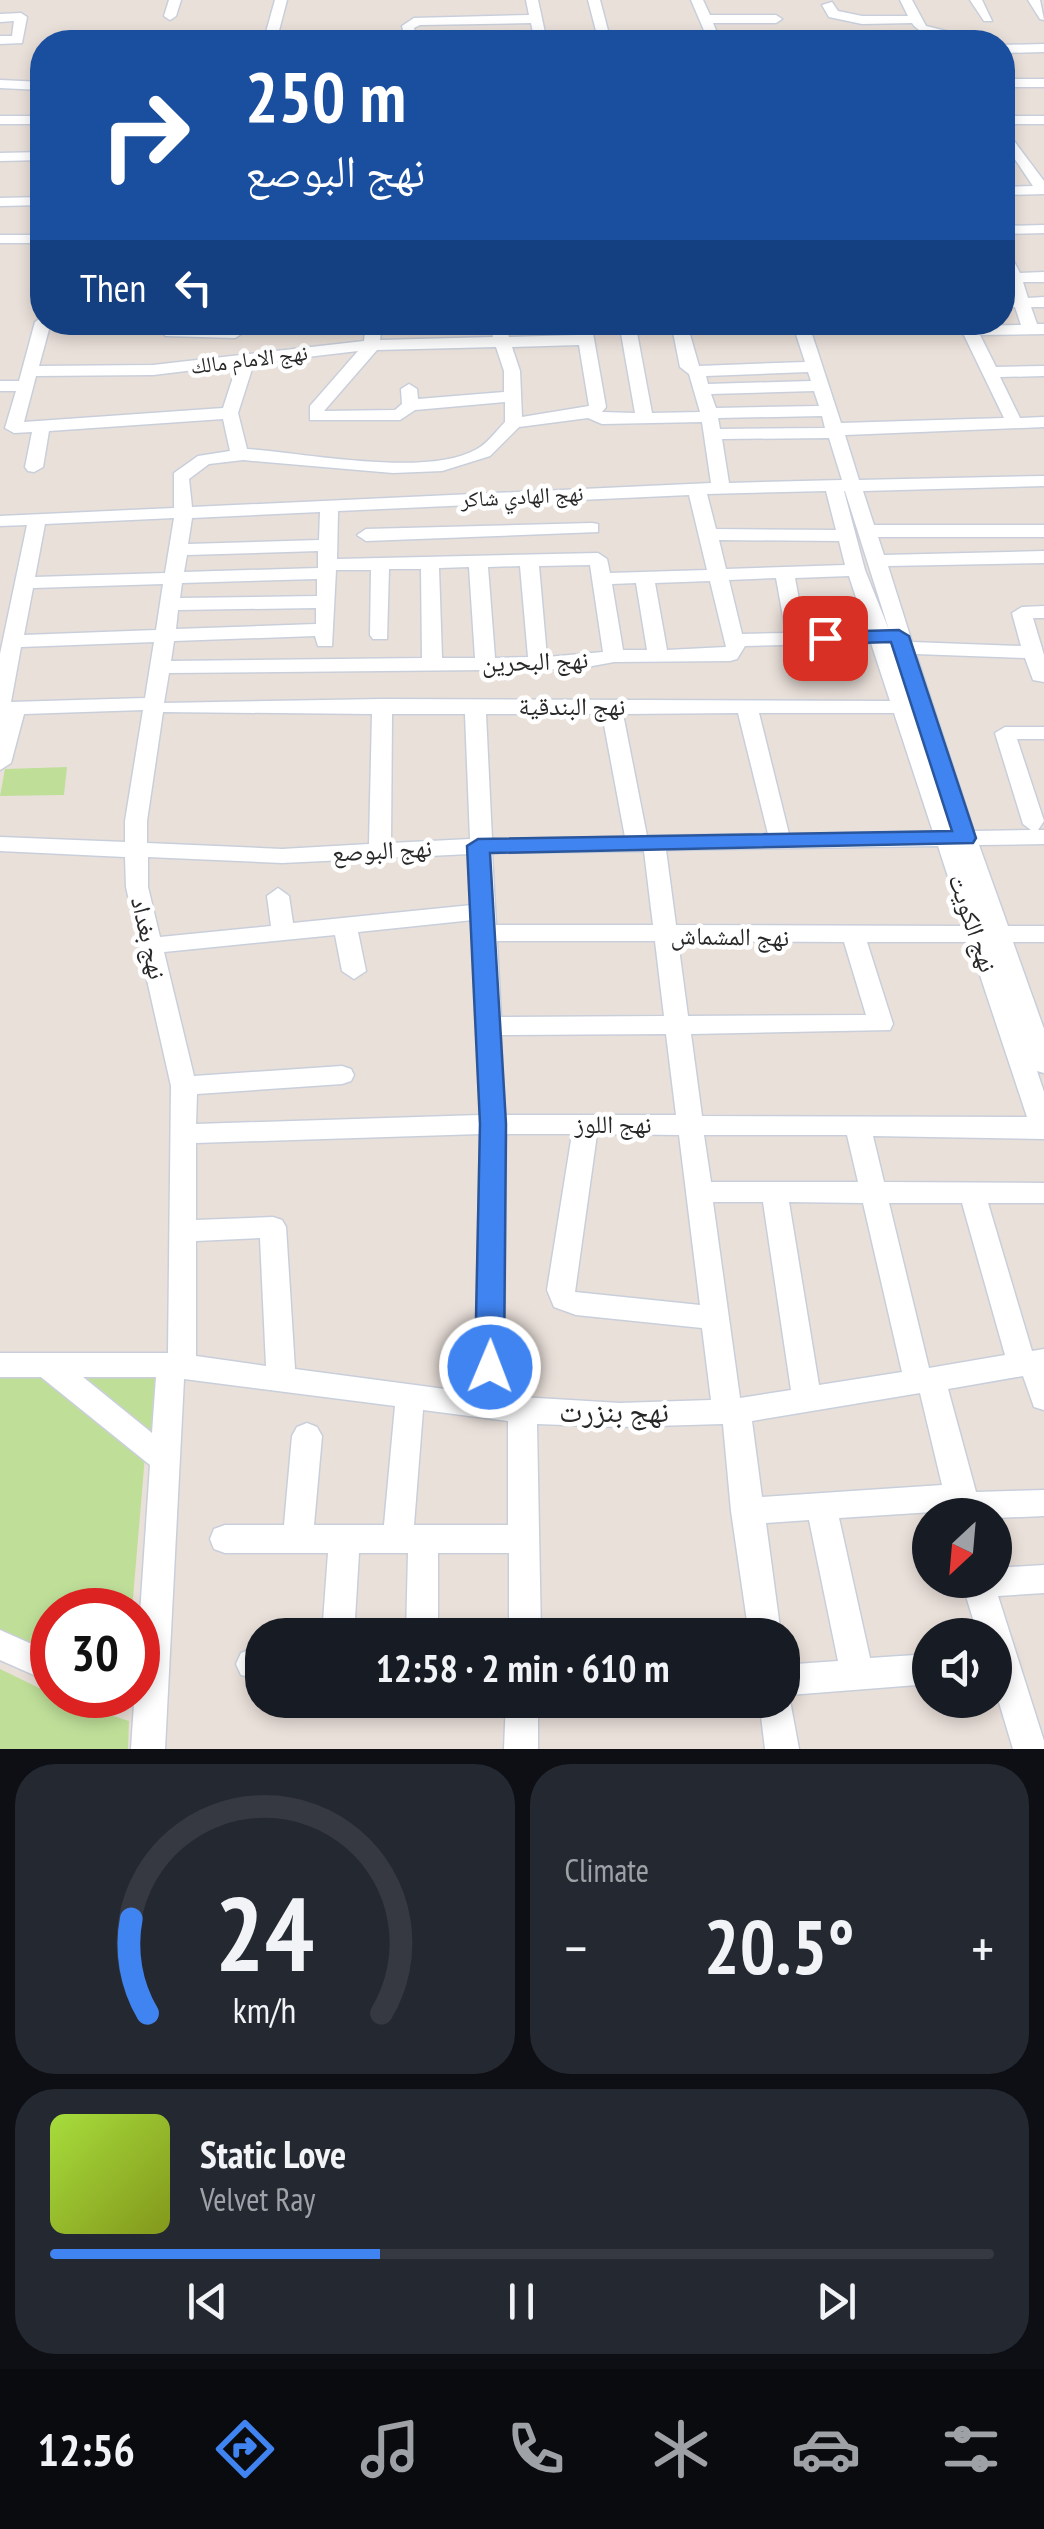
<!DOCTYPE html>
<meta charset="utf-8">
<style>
:root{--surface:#171b24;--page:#242831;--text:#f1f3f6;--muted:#9ea1a6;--line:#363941;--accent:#4084f2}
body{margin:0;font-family:"PT Sans Narrow","Noto Naskh Arabic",sans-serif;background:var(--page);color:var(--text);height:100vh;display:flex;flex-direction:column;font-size:38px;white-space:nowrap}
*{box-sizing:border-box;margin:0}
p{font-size:32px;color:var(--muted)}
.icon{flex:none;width:55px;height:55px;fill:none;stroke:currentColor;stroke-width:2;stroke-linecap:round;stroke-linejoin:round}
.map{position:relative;height:1749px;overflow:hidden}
.panel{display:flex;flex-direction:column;gap:15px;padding:15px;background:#0d0f14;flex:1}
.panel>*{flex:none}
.banner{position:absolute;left:30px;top:30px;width:985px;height:305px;border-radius:40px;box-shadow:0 5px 15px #0003;background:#1a4fa0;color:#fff;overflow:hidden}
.needle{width:65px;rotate:206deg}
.fabs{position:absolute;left:912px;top:1498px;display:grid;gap:20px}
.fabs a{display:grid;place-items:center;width:100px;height:100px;border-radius:50%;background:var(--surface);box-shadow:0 5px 15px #0003;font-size:50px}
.speed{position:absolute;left:30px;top:1588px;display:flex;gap:20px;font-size:50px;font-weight:700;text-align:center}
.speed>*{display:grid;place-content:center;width:130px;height:130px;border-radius:50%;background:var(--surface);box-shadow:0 5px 15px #0003;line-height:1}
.speed .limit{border:15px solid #d22;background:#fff;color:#111}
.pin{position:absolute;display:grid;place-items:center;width:85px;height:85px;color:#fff;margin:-42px;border-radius:20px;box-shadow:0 5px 15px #0006}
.me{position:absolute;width:110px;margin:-55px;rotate:1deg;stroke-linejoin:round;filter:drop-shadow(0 0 8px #0008)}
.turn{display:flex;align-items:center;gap:35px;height:210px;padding:0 50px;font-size:45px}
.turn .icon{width:130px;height:130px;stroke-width:2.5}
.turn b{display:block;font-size:70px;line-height:85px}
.then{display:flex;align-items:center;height:95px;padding:0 50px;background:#0003;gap:20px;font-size:38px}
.big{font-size:75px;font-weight:700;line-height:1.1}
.panel .tile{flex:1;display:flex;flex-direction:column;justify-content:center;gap:15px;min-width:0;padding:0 35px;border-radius:40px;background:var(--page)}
.panel .dial{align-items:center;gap:0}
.dial svg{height:260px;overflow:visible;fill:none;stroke:var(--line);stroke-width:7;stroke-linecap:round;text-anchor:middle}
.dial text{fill:var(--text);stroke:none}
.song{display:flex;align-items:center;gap:30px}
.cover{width:120px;height:120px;border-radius:15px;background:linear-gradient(135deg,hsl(80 70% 55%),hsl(70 70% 35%))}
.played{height:10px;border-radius:5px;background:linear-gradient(90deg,var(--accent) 35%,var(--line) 35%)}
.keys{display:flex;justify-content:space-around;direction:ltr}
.heat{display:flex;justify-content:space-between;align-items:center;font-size:55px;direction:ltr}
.panel .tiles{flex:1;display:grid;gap:15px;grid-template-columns:1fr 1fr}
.tile:last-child{grid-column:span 2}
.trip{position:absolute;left:245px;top:1618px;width:555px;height:100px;border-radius:40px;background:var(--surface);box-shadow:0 5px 15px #0003;font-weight:700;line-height:100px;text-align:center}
.tab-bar{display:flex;height:160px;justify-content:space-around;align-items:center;background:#090b0e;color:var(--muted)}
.tab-bar .icon{width:70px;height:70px}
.tab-bar .active{color:var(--accent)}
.tab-bar b{font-size:45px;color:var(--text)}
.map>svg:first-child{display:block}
.green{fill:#bfdf99}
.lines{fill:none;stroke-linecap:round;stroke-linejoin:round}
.minor-casing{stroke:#c9cfda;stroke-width:3}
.minor{fill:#fff;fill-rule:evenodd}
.route{fill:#4084f2;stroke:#2a569d;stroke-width:2.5}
.labels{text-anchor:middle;stroke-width:9;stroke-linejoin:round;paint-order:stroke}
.far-street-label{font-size:22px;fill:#282828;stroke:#fff}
.street-label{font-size:25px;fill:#282828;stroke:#fff}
.near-street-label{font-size:30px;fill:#282828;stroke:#fff}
</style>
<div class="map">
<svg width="1044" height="1749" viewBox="0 0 1044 1749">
<rect width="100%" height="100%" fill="#eae0da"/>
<!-- green -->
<path class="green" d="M67 767 64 795 0 796 5 769Z
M40 1372 145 1456 132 1610H52V1659L0 1634V1373Z
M81 1375 156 1377 154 1434Z
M0 1669 64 1700 129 1721 128 1749H0Z"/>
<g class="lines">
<!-- minor casing -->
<g class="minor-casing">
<path id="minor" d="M169 0H181L176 16 170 20 164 16Z
M275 0H287L276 42H145L153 34 266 32Z
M526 0H538L547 42H535L531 23 420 25 414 28 418 42H406L402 26 414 18 529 15Z
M588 0H600L611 42H599Z
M691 0H703L710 15H776L782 19 776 23H713L721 42H709Z
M900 0H912L926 26 954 33 961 42C948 42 919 35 912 23L862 24 829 17 822 5 832 2 838 11 862 16H908Z
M970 0H982L992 21H984Z
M1028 0H1040L1044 20 1040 19Z
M21 13 27 17 22 43 0 44V36H12L14 21 0 22V14Z
M1044 44V52L1002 53V45Z
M1002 79H1044V87H1002Z
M0 80 42 82V90L0 88Z
M0 116H42V124H0Z
M1002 116H1044V124H1002Z
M1002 125 1044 181V194L1002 195V187L1033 186 1002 140Z
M42 152V160L0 161V153Z
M42 197V205L0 206V198Z
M1044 225V233L1002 234V226Z
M0 235H42V243H0Z
M1002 248 1009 252 1020 273 1044 272V282H1023L1028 298 1044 297V307H1031L1037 324H1044V334L980 335 996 367 1044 366V376L1000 377 1020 418 1044 417V427L845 435 859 480 1044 476V486L863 491 874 525H1044V537H878L884 555 1044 551V563L888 566 912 642 1021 646 1012 613 1022 607 1044 606V618H1033L1044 655V682L1033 680 1025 658 916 654 974 831 1031 830 1023 824 995 733 1005 727H1044V739H1017L1044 821 1038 830H1044V844L979 845 1008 926H1044V942H1013L1044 1029V1073L1037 1071 1044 1092V1139L873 1136 884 1182 1044 1183V1203H988L1032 1351 1044 1349V1410L1034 1407 1023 1376 948 1389 976 1492 1044 1490V1516L995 1518V1515H949L948 1511 839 1518 870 1658 930 1654V1684L789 1695 799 1749H765L759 1700H782V1665L838 1661 809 1520 766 1523 781 1635H749L731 1511 723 1424 620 1427 537 1424 541 1635H509V1553H438V1635H406L408 1553H359L354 1635H322L328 1553H225L214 1549 210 1539 214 1529 225 1525H284L292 1436 297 1427 307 1423 317 1427 322 1436 314 1525H384L395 1406 184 1379 165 1749H131L150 1465 41 1377H0V1353H168L171 1086 126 887 125 857 0 851V837L125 842V821L143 710 24 714 11 763 0 770V654L27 525 0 526V516L174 508V473L198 456 230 451 223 419 49 431 43 467 34 472 28 471 25 467 32 432 14 433 5 428 16 391H0V381H19L35 322 42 317V322H51L39 366 153 365 364 341 366 322H382L380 340 493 337 488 322H504L509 337 577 335 575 322H591L606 407 602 412 635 413 619 322H635L652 413 700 412 689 374 680 367 671 322 756 324 748 329 689 331 699 366 805 362 792 322H808L841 423 1004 418 962 331 970 326 1021 325 1015 307H1002V299L1012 298 1008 282H1002ZM579 345 589 406 522 417 520 371 512 347ZM496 347 504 371V392L418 399 417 389 409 384 401 389 402 404 395 410 324 411 377 350ZM358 351 310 406V420H400L415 410 505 402V422C497 430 488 443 477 449 427 478 306 453 247 449L238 413 252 369 247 364ZM228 366 235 371 223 408 24 422 36 376 153 375ZM808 372 811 381 708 384 706 376ZM814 391 819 406 716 408 711 394ZM822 416 825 428 720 429 718 418ZM588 418 602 424 702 422 711 483 192 507 189 479 209 464 243 460 393 473 442 471 490 456 519 427ZM829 438 842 480 729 483 722 439ZM826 491 836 530 716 529 707 494ZM844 491H845L889 630 865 570ZM689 495 707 570 610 573 607 559 598 553 337 559 338 511ZM320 512 319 540 188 544 192 518ZM174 518 165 573 35 577 45 524ZM719 540 839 541 845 565 726 569ZM318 551V568L184 572 187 555ZM590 565 603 652 547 657 539 566ZM520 566 528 657 495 658 488 567ZM469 567 475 658H442L439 568ZM389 569H421L422 658 171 661 174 641 315 636 318 646H332L336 570H371L370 635 373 639H387ZM849 576 867 631 805 632 795 578ZM776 578 786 633 742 634 729 580ZM317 579V596L180 598 182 583ZM710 581 726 647 667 650 655 583ZM636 583 647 650H623L612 584ZM163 584 156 630 24 635 33 588ZM316 608V624L176 629 178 610ZM154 642 145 698 11 702 21 647ZM890 642H893L912 702H911ZM871 643 890 701 382 699 164 703 169 673 576 669 614 662 730 661 737 659 745 646ZM163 712 372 714 369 844 282 849 147 843V821ZM738 713 768 834 647 836 623 714ZM759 713H894L933 832 789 834ZM392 714H465L470 839 391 843ZM486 714H602L625 837 492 839ZM938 846 964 926 676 925 666 850ZM644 851 653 925H496L492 853ZM470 854 472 905 293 923 289 896 278 888 267 896 271 926 160 937 148 887V857L282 863ZM473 920 480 1115 196 1124 197 1094 342 1084 351 1081 354 1075 351 1069 342 1066 194 1076 164 952 335 935 342 971 354 979 366 971 358 932ZM497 941H655L664 1016 501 1017ZM678 941 844 942 866 1015 688 1016ZM867 942H969L1027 1117 702 1116 691 1034 890 1030 893 1024ZM666 1034 676 1115H505L501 1035ZM480 1134 475 1393 295 1369 286 1227 282 1220 273 1217 196 1220V1143ZM506 1134H572L547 1290 554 1307 576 1315 702 1328 711 1400 620 1403 504 1396ZM597 1134 679 1135 700 1305 575 1292ZM704 1135H847L858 1182H711ZM713 1202H763L791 1390 740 1398ZM789 1202 863 1203 902 1372 819 1385ZM889 1203H962L1005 1355 929 1368ZM260 1238 266 1366 196 1356V1241ZM83 1377H156L152 1433ZM920 1393 942 1485 762 1497 752 1421ZM423 1410 508 1421V1525H414Z
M875 322H891L892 324 884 329Z
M171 328H235L243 333 235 338 165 336V330Z
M592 523 598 524V532L366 541 357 535 366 529Z
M1044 1565V1593L998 1596 1044 1741V1749H1013L995 1689V1635H978L961 1580H995V1568Z
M0 1630 52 1653V1683L0 1660Z
M252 1649H262V1679L241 1675 236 1664 241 1653Z
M506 1700H563L558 1711 538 1716V1749H504Z"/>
</g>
<!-- minor -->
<use href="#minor" class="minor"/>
</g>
<!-- route -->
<path class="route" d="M899 630 909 636 976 838 973 843 490 853 506 1124 504 1367 500 1376H480L475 1367 480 1124 467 846 478 839 952 831 891 642 825 644 815 638 825 632Z"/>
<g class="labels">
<!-- far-street labels -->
<g class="far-street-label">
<text transform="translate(249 359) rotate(-7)" y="8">نهج الامام مالك</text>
<text transform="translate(522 496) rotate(-3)" y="8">نهج الهادي شاكر</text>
</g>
<!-- street labels -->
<g class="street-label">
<text transform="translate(535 661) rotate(-2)" y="9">نهج البحرين</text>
<text x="572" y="715">نهج البندقية</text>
<text transform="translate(382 850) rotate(-3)" y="9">نهج البوصع</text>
<text transform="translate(973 923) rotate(71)" y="9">نهج الكويت</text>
<text transform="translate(730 936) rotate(1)" y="9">نهج المشماش</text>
<text transform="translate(149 938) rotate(77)" y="9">نهج بغداد</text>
<text x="613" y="1133">نهج اللوز</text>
</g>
<!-- near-street labels -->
<g class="near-street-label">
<text x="614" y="1422">نهج بنزرت</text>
</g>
</g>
</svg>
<div class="fabs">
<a><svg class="needle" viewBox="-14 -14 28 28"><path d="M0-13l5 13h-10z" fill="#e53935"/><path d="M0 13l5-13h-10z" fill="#9ea1a6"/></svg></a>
<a><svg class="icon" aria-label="sound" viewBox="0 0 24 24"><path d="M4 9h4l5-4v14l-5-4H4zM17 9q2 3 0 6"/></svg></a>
</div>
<div class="speed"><div class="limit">30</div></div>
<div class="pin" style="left:825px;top:638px;background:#d93025"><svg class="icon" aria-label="arrive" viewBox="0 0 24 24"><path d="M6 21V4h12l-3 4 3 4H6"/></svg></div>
<svg class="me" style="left:490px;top:1367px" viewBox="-20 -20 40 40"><circle r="17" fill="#4084f2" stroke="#fff" stroke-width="3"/><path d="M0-11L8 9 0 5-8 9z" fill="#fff"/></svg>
<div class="trip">12:58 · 2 min · 610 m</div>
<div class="banner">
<div class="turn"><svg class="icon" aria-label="right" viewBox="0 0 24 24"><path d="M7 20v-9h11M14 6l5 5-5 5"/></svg><div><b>250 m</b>نهج البوصع</div></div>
<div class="then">Then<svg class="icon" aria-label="left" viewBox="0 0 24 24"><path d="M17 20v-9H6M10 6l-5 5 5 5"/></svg></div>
</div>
</div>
<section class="panel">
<div class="tiles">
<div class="tile dial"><svg viewBox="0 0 100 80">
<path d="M14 69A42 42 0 1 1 86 69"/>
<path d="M14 69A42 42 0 0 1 9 40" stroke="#4084f2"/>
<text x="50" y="56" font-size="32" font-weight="700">24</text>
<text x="50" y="72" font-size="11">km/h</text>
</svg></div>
<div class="tile"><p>Climate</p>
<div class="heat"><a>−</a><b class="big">20.5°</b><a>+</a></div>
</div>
<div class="tile">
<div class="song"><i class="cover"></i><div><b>Static Love</b><p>Velvet Ray</p></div></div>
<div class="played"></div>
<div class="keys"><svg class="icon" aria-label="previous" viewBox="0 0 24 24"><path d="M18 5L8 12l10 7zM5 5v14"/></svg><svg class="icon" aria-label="pause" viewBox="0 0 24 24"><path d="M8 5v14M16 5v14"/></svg><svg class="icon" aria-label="next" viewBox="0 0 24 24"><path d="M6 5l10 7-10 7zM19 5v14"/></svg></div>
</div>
</div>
</section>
<nav class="tab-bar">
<b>12:56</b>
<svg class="icon active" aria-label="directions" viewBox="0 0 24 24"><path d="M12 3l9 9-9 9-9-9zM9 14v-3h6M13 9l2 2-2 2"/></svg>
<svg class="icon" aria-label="music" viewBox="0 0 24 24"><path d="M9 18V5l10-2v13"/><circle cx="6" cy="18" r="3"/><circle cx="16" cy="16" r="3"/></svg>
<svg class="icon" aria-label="phone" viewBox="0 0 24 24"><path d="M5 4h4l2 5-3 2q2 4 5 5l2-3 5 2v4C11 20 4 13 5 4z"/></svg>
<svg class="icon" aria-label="climate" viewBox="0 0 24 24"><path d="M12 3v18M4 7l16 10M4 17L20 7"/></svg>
<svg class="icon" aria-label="car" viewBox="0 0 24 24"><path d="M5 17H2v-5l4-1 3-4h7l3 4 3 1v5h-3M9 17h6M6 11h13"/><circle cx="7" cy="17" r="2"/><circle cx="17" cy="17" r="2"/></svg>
<svg class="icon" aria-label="filters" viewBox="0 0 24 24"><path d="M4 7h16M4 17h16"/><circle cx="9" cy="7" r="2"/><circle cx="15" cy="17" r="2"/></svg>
</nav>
